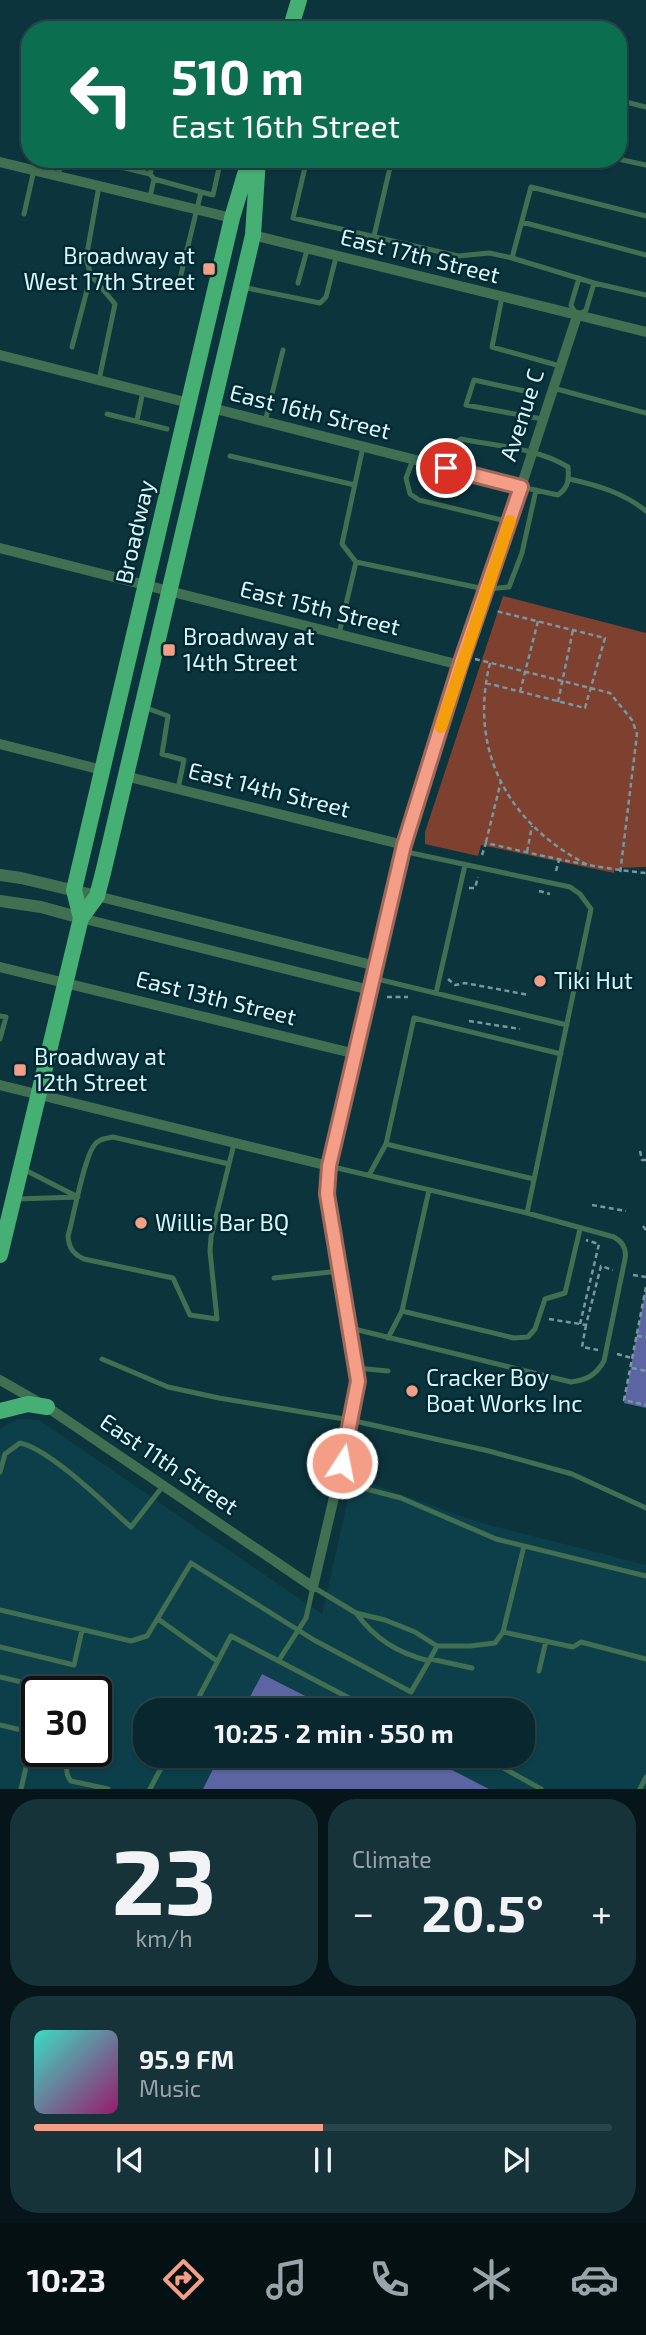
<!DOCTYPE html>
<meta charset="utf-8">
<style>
:root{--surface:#09272e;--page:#17333a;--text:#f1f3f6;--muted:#99a5aa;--line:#29444a;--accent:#f49e87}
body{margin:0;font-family:"Exo 2",sans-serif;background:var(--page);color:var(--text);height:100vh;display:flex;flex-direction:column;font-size:26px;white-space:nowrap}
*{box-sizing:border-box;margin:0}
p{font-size:23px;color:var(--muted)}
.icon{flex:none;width:38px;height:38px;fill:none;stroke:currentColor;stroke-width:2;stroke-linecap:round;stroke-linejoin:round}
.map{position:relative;height:1789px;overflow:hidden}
.sheet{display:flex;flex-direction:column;gap:10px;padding:10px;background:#051519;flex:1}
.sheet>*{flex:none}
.hud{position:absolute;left:21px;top:21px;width:606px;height:147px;border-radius:28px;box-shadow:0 2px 5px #0004,0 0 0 2px var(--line);background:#0b6e4f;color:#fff;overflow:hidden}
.speed{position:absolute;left:21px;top:1676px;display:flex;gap:14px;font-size:35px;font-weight:700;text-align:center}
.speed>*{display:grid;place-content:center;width:91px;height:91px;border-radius:50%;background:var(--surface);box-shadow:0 2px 5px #0004,0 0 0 2px var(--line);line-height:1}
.speed .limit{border:4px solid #111;border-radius:10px;background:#fff;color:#111}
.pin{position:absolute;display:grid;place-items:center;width:60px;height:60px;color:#fff;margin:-30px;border:4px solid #fff;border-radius:50%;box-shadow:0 2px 7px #0007}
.me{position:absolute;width:77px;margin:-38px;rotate:11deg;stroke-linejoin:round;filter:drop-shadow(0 0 5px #0008)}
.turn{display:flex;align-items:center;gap:24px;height:147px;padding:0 35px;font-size:32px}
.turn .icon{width:91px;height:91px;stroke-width:2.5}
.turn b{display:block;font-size:49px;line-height:60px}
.big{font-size:52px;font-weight:700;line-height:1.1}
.sheet .widget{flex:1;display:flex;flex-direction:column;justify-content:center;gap:10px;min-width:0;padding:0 24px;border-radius:28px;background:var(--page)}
.sheet .dial{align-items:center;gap:0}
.dial b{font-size:91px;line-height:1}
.song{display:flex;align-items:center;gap:21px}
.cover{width:84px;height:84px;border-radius:10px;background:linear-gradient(135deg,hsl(170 70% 55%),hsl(320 70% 35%))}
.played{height:7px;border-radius:4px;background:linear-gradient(90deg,var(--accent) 50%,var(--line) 50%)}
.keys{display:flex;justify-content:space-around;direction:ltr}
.heat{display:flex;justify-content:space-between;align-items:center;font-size:38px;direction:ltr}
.sheet .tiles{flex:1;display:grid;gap:10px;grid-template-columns:1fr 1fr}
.widget:last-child{grid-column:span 2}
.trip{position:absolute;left:133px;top:1698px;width:402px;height:70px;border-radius:28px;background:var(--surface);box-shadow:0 2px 5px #0004,0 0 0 2px var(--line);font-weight:700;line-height:70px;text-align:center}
.tabs{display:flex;height:112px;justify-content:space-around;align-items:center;background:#041012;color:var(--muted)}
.tabs .icon{width:49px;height:49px}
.tabs .selected{color:var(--accent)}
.tabs b{font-size:32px;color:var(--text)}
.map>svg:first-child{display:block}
.built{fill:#0c3f4a;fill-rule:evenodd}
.green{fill:#7e402f}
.water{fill:#5c65a1}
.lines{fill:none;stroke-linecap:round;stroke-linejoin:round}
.path{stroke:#7798a0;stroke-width:2.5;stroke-dasharray:5 3.5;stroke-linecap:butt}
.service{stroke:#416f52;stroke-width:5}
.minor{stroke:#416f52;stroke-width:10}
.tertiary{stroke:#416f52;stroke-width:12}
.primary{stroke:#46af74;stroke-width:16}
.route-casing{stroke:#9f6758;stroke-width:18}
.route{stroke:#f49e87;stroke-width:12}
.slow{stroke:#f59e0b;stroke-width:12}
.poi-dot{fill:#f49e87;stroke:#002a32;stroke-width:2.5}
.labels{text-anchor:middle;stroke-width:5;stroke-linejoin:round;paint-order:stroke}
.poi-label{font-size:23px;fill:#dbf5fc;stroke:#002a32;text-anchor:start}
.street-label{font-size:23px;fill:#dbf5fc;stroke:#002a32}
</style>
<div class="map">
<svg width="646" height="1789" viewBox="0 0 646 1789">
<rect width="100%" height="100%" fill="#0c343d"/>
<!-- built -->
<path class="built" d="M18 1419 39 1420 322 1614 353 1477 478 1522 646 1565V1789H489L423 1755H523V1710H333L262 1674 243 1710H145V1755H220L203 1789H0V1429ZM37 1692H96V1752H37Z"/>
<!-- green -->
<path class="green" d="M503 596 646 633V867L615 868 614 873 481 845 478 856 425 844V832Z"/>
<!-- water -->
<path class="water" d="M646 1287V1408L624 1403Z
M262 1674 333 1710H243Z
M220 1755H423L489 1789H203Z"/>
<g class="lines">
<!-- path -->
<path class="path" d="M475 659 610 693 632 720 637 734 620 874
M490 663C468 751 509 825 588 865
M486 683 585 708 605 638 496 611
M520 692 538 621
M558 702 573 630
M486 842 501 781
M527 852 532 826
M482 855 486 843C539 855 592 868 646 873
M556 871 559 860
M469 888H475L478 877
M539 891 550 894
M448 979 455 985 465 983 529 995
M387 997H408
M469 1021 520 1029
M640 1151 642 1160H646
M592 1205 626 1211
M643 1226 646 1230
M633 1275 646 1277
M646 1287 624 1400 646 1405
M549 1319 586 1325 601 1266 613 1270
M580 1324 599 1244 586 1240
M586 1325 582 1347 598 1350
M637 1336 646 1337
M617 1354 632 1358
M632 1368 646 1371"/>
<!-- service -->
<path class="service" d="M618 100 646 107
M87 159 150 174
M307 159 293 218 458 256 489 253 512 258
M618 159 646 165
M57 175 65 159
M154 179 201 192
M150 197 154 179 150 174 154 159
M24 214 34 170
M646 216 531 187 512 258 594 283 646 295
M522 222 646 255
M374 236 392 159
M91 275 115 304 99 380
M579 278 571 305 577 316 586 310 594 283
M179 283 201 192 213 195 221 159
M298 283 307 250
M242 287 320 303 326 297 336 257
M502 297 492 347 560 366
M72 347 91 275 86 259 99 186
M553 388 646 413
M529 392 474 380 466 405 542 419
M107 414 167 429
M137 420 143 391
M265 422 283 350
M363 447 342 544 356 562 475 587 488 589 509 587 522 553 536 490
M230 456 355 485
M413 460 406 478 410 494 419 500 510 522
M446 468C449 456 449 445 461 439 496 446 537 448 568 467 569 479 569 487 558 495L521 487
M569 479C597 485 624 493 646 511
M339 634 356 562
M144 707 168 716 162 754 184 760 178 789
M373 978 567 1025
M436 993 465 865
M0 1016 6 1017 0 1039
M113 1137 229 1164 211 1237 210 1251 217 1319 190 1315 173 1278 84 1259C73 1254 69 1248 68 1236 74 1215 83 1163 93 1147 98 1139 104 1139 113 1137Z
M229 1164 234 1144
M329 1166 527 1213 591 909 580 894 570 887 402 851
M369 1175 386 1144
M534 1179 386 1144 414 1018 561 1054
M17 1199 78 1197 23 1169
M274 1278 340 1271
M402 1311 514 1338 528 1337 535 1329 545 1299 565 1293 580 1229
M350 1328 571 1382C587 1380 596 1375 604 1361L625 1259C627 1249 623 1242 614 1237L527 1213
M388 1338 402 1311 429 1190
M102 1359 168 1387 219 1398 350 1420 489 1451 572 1474 646 1508
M356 1368 388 1371
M0 1472 5 1454 20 1443C50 1449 106 1505 131 1527L163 1486
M339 1482 401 1498 496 1539 646 1576
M0 1610 131 1641 147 1636 191 1563 314 1640 411 1692 429 1661
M356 1613C376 1640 398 1653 429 1661L437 1646
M158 1619 217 1661
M503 1632 573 1647 581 1642 646 1659
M0 1647 74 1665 82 1630
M431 1659 472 1668
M279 1660 306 1618 313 1587 356 1613 385 1620 415 1632 437 1646H470L495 1643 503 1632 524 1546
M539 1671 546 1641
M0 1677 64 1692
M192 1710 231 1636 372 1710
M0 1725 34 1733 21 1789
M71 1752C68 1762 63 1772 71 1781L108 1789
M480 1755 541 1789
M150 1789 168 1755
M640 1789 646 1777"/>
<!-- minor -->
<path class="minor" d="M0 162 232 218
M253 235 646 332
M0 355 189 403
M212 408 521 487
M0 548 460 665
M0 744 102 770
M125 776 404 845
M97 896 376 966
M81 918 370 990
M0 967 356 1054
M0 1085 329 1166
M0 1380 47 1407 313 1587 342 1463 358 1381 327 1194 329 1166 404 845 460 665 484 600 577 316"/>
<!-- tertiary -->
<path class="tertiary" d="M0 875 21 878 97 896
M0 901 41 907 81 918"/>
<!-- primary -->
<path class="primary" d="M290 30 299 0
M81 918 74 890 232 218 246 171 255 159
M0 1255 81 918 97 896 103 873 253 235 258 159
M0 1411 28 1404 47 1407"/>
</g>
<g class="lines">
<!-- route casing -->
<g class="route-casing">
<path id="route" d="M342 1463 358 1381 327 1194 329 1166 404 845 460 665 521 487 446 468"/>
</g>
<!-- route -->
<use href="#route" class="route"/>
<!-- slow -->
<path class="slow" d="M441 727 510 521"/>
</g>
<!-- markers -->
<g class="poi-dot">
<rect x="202" y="262" width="14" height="14" rx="3.5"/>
<rect x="162" y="643" width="14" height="14" rx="3.5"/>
<circle cx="540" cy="981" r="7"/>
<rect x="13" y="1063" width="14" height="14" rx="3.5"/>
<circle cx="141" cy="1223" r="7"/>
<circle cx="412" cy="1391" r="7"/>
</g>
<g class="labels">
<!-- poi labels -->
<g class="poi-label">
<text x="195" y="264" text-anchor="end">Broadway at<tspan x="195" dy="26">West 17th Street</tspan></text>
<text x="183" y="645">Broadway at<tspan x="183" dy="26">14th Street</tspan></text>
<text x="554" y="989">Tiki Hut</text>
<text x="34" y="1065">Broadway at<tspan x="34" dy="26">12th Street</tspan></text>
<text x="155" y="1231">Willis Bar BQ</text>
<text x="426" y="1386">Cracker Boy<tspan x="426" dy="26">Boat Works Inc</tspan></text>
</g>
<!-- street labels -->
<g class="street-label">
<text transform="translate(420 256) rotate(14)" y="8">East 17th Street</text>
<text transform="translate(310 412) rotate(14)" y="8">East 16th Street</text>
<text transform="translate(522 415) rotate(-72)" y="8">Avenue C</text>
<text transform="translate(135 532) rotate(-77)" y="8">Broadway</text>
<text transform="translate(320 608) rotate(14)" y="8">East 15th Street</text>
<text transform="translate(269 790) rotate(14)" y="8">East 14th Street</text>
<text transform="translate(216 998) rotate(14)" y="8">East 13th Street</text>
<text transform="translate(169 1464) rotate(34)" y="8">East 11th Street</text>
</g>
</g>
</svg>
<div class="speed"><div class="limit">30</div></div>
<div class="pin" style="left:446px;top:468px;background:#d93025"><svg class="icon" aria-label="arrive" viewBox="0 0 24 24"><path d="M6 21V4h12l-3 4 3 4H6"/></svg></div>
<svg class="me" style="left:342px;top:1463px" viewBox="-20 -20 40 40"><circle r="17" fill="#f49e87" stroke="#fff" stroke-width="3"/><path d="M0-11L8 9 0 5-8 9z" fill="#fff"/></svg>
<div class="trip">10:25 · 2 min · 550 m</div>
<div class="hud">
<div class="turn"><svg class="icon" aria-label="left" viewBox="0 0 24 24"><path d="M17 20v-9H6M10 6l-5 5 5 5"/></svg><div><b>510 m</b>East 16th Street</div></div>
</div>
</div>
<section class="sheet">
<div class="tiles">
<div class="widget dial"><b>23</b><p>km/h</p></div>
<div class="widget"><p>Climate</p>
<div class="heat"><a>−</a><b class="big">20.5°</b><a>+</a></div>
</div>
<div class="widget">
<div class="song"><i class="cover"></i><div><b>95.9 FM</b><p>Music</p></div></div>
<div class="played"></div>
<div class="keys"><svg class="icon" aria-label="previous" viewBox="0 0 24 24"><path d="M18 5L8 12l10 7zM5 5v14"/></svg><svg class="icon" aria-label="pause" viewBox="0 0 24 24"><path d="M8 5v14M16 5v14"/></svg><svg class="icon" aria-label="next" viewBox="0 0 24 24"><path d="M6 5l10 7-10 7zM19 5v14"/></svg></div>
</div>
</div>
</section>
<nav class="tabs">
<b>10:23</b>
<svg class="icon selected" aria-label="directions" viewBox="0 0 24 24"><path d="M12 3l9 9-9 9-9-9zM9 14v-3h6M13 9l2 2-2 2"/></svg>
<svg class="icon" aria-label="music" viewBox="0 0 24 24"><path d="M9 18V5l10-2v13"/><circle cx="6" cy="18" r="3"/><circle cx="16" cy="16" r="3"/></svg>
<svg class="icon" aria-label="phone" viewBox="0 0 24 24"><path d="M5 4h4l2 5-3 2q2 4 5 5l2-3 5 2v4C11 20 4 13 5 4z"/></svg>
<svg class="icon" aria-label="climate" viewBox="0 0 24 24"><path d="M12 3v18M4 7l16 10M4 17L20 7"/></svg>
<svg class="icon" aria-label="car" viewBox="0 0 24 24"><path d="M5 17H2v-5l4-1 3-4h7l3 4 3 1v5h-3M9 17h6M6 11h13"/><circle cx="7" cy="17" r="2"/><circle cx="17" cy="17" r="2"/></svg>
</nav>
